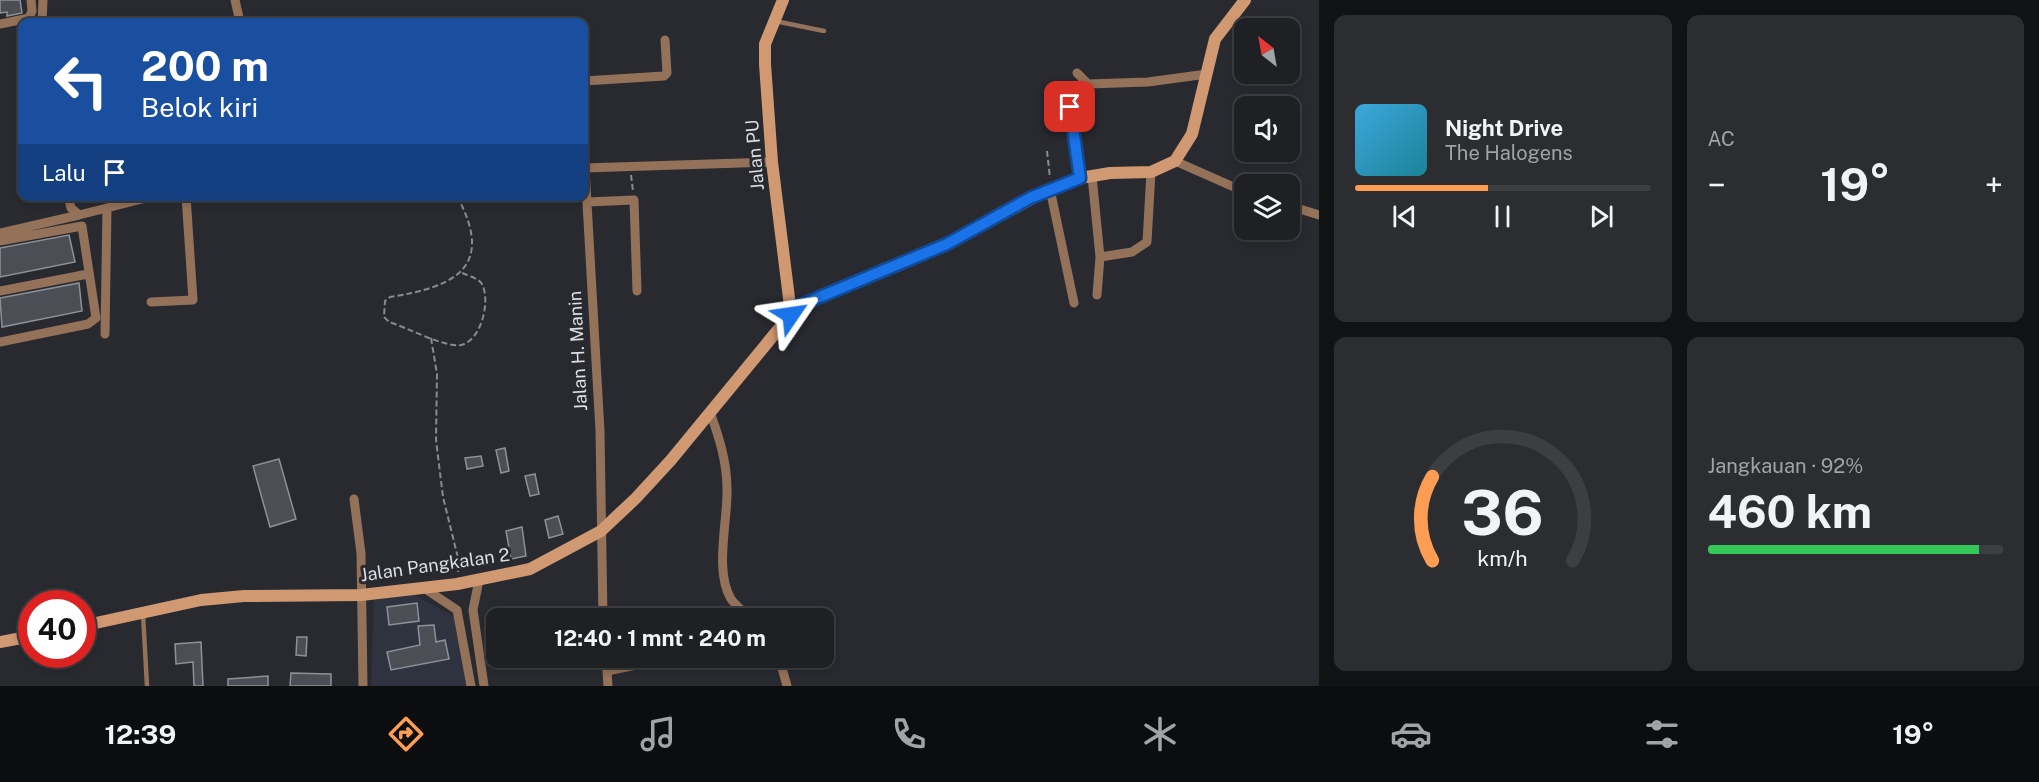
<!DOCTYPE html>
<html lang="id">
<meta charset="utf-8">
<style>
:root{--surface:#1e2024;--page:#2b2d31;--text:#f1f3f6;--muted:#a1a3a6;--line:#3c3e41;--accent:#fd9d54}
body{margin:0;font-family:"Public Sans",sans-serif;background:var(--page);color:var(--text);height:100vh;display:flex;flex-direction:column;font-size:22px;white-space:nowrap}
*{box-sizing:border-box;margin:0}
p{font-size:20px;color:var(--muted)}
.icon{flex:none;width:33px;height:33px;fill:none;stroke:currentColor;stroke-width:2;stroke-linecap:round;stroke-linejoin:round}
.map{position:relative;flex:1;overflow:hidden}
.side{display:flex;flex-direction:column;gap:15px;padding:15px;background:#101214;width:720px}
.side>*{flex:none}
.top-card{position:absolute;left:18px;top:18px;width:570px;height:183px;border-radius:12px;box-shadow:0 3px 9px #0003,0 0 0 2px var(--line);background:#1a4fa0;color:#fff;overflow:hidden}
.needle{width:39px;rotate:329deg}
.fabs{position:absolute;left:1234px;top:18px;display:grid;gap:12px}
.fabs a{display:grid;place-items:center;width:66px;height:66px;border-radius:12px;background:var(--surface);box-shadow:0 3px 9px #0003,0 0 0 2px var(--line);font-size:30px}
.speed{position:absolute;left:18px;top:590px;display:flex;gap:12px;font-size:30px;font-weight:700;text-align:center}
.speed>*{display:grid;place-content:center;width:78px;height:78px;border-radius:50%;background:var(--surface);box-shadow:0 3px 9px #0003,0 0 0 2px var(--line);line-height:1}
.speed .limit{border:9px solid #d22;background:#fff;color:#111}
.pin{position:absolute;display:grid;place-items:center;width:51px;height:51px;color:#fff;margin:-26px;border-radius:12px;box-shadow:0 3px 9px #0006}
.me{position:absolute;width:66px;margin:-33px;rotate:58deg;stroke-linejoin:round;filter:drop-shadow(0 0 4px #0008)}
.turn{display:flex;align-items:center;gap:21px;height:126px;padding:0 24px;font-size:27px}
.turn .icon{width:78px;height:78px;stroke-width:2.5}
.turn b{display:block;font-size:42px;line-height:51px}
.then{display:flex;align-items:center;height:57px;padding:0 24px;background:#0003;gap:12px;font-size:22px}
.big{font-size:45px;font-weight:700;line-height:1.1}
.side .widget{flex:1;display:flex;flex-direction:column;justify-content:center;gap:9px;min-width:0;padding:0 21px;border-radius:12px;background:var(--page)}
.side .dial{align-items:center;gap:0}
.dial svg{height:156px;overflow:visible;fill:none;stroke:var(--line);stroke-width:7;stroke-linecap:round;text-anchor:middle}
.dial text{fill:var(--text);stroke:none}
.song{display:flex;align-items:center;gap:18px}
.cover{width:72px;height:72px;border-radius:9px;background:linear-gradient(135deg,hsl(200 70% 55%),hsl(190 70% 35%))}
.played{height:6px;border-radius:3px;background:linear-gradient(90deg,var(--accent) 45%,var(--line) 45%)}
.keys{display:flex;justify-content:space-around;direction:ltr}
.heat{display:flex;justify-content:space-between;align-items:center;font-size:33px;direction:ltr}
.charge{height:9px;border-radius:4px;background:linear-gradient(90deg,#34c759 92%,var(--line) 0)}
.side .tiles{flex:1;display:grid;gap:15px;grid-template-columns:repeat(2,1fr)}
.trip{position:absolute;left:486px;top:608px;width:348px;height:60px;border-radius:12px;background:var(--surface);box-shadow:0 3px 9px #0003,0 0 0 2px var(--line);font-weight:700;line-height:60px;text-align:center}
.menu{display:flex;height:96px;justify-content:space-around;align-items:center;background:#0c0d0e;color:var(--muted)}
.menu .icon{width:42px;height:42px}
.menu .current{color:var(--accent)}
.menu b{font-size:27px;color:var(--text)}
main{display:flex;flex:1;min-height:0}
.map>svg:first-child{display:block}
.built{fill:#2e333f}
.building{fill:#4b4e54;stroke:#8d9198;stroke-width:1.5}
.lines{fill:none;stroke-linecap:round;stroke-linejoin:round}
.path{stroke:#898b90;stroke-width:2;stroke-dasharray:6 3;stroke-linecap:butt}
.lane{stroke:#947159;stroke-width:4.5}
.street{stroke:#947159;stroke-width:9}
.secondary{stroke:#d09972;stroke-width:12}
.route-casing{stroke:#114b97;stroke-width:15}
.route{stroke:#1a73e8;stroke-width:10}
.labels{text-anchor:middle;stroke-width:6;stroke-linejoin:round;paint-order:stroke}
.street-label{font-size:18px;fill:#dddfe3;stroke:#282a30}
</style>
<main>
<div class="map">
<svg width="1319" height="686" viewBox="0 0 1319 686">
<rect width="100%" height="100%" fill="#282a30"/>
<!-- built -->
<path class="built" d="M411 593 458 619 466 686H371L374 597Z"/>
<!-- building -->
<path class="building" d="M0 0H20L22 13 7 16V12L0 13Z
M69 235 75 262 0 277V248Z
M79 283 82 311 2 327 0 298Z
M505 448 509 471 501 473 496 450Z
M481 456 483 466 467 469 465 458Z
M279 459 296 519 270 527 253 466Z
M535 474 539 494 530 496 525 476Z
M558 516 563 534 549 538 545 520Z
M522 527 526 556 511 559 506 531Z
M417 603 419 621 389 625 387 607Z
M434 625 436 642 445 640 449 659 391 670 387 652 420 645 418 626Z
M297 637H307L306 656 296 655Z
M201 642 203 686H194L193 662 176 664 175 644Z
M291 673 331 674V686H290Z
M268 676V686H228V679Z"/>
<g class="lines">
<!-- path -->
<path class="path" d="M1047 151 1050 178
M631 175 633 191
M457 196C496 268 454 287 390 297L385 301 384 317 389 322C406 327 445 348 461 345 481 341 491 301 482 284 478 278 469 276 462 273
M431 338 437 374 436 440 443 497 459 562 458 572"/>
<!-- lane -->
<path class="lane" d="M775 21 824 31
M1070 107 1080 176
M584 135 585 168
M143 614 147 686"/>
<!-- street -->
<path class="street" d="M235 0 240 22
M42 22 43 0
M0 24 29 18 32 11 31 0
M1077 73 1088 84 1148 82 1207 74
M584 81 664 76 667 73 665 40
M1175 161 1245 192
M584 168 772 162
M585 168 600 431 603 618
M1092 176 1100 257 1097 295
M1050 189 1074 303
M68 196 71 208 79 215 154 196
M587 202 634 200 637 291
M1290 206 1319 215
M0 233 79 215
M0 241 82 226 96 318 88 324 0 342
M1100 257 1132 252 1147 242 1151 172
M0 291 88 274
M151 302 193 300 186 196
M105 334 107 208
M710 412C719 437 727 462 727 489 728 520 714 571 731 599 736 606 744 612 751 618
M354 499 361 553 363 686
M479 580 473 610 484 686
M424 588 457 610 471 686
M606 657 608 686
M704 657 707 661
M779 657 787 686
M607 671 675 657"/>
<!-- secondary -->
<path class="secondary" d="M791 309 947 244 1050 189 1080 178 1110 173 1151 172 1175 161 1192 134 1215 39 1245 0
M82 626 201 600 244 596 361 595 457 584 530 569 601 531 636 498 671 460 791 314 772 162 765 64V44L783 0
M0 642 32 636"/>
</g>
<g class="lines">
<!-- route casing -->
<g class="route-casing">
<path id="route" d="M791 315V309L947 244 1030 198 1080 178 1070 107"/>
</g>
<!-- route -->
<use href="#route" class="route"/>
</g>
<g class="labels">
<!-- street labels -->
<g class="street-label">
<text transform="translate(755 155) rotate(-95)" y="6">Jalan PU</text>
<text transform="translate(578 351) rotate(-93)" y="6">Jalan H. Manin</text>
<text transform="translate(435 565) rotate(-8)" y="6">Jalan Pangkalan 2</text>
</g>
</g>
</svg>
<div class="fabs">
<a><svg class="needle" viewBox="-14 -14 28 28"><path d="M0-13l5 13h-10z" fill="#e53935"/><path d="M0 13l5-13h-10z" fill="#a1a3a6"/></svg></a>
<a><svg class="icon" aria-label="sound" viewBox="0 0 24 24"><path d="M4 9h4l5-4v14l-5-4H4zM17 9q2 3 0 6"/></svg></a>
<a><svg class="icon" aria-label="layers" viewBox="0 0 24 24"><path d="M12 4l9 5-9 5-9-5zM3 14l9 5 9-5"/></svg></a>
</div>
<div class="speed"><div class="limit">40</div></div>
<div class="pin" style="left:1070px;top:107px;background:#d93025"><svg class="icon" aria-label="arrive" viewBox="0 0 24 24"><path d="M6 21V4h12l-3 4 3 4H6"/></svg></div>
<svg class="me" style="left:791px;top:315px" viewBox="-20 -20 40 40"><path d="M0-17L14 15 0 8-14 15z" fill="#1a73e8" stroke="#fff" stroke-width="4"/></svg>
<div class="trip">12:40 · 1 mnt · 240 m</div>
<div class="top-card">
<div class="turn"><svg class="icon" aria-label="left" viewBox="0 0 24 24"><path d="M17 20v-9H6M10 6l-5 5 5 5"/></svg><div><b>200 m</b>Belok kiri</div></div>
<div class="then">Lalu<svg class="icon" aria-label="arrive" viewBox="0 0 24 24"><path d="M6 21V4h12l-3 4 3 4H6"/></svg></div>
</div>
</div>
<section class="side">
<div class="tiles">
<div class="widget">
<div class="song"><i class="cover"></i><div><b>Night Drive</b><p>The Halogens</p></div></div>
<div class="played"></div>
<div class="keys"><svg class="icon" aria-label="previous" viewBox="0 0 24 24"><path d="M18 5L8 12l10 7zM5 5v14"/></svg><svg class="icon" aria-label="pause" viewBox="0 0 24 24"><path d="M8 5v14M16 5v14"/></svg><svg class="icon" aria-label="next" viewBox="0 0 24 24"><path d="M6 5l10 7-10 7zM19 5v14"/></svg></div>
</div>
<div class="widget"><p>AC</p>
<div class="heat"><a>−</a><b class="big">19°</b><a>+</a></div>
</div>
<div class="widget dial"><svg viewBox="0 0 100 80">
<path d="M14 69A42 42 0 1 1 86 69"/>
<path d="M14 69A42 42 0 0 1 14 26" stroke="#fd9d54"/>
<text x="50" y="56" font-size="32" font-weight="700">36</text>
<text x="50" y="72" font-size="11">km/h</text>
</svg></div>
<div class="widget"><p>Jangkauan · 92%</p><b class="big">460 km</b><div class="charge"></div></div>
</div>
</section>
</main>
<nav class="menu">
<b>12:39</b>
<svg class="icon current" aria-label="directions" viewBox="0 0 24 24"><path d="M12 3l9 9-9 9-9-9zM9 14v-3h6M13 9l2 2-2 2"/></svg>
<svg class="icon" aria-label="music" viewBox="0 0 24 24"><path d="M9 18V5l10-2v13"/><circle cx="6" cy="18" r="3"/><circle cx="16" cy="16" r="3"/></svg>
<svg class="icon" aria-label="phone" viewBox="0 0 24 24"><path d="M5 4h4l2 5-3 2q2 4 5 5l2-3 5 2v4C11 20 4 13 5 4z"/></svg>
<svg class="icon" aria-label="climate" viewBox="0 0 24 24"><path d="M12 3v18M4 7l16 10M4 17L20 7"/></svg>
<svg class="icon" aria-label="car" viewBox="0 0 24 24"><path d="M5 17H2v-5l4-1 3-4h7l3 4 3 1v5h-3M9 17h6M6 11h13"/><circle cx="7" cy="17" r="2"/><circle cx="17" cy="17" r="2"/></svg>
<svg class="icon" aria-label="filters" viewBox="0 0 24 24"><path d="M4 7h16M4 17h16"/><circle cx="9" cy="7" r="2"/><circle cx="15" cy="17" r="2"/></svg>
<b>19°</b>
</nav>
